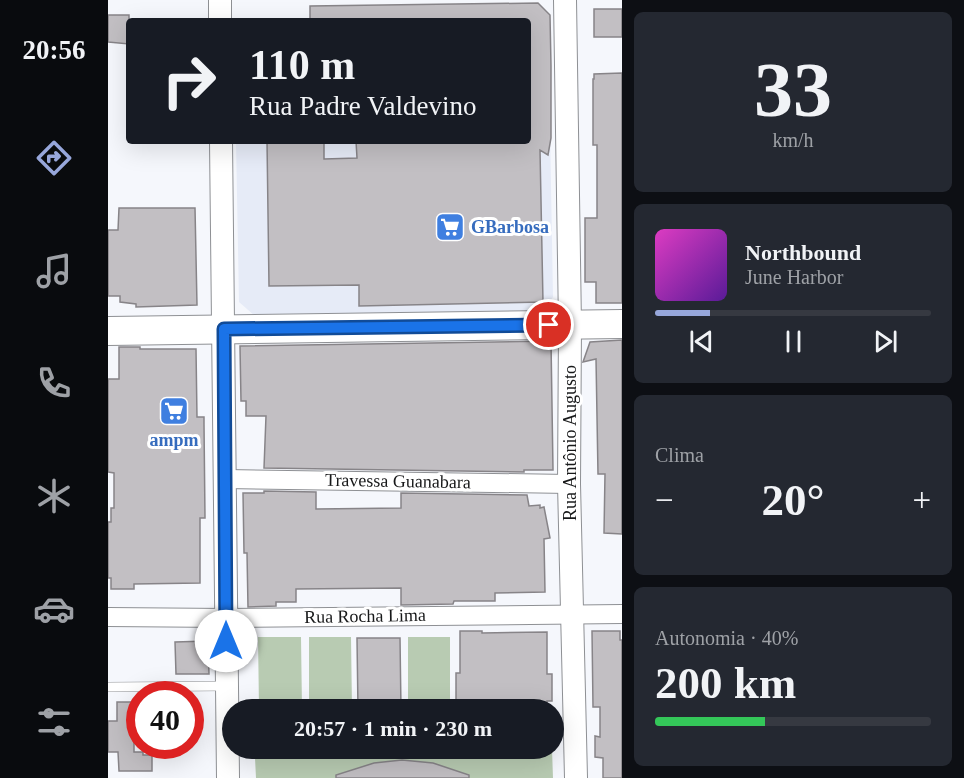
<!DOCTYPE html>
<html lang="pt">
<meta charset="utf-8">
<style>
:root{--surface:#171b24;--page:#242831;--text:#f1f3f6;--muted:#9ea1a6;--line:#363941;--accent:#97a7db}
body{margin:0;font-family:Georgia,serif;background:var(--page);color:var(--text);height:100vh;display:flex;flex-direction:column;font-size:22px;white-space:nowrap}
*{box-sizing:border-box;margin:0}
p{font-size:20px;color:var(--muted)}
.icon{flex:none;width:33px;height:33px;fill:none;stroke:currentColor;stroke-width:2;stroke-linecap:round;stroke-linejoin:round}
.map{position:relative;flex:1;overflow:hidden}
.drawer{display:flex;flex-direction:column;gap:12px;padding:12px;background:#0d0f14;width:342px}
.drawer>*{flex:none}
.banner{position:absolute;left:18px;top:18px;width:405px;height:126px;border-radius:6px;box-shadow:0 6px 24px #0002;background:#171b24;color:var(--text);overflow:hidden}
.speed{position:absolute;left:18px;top:681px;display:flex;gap:12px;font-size:30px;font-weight:700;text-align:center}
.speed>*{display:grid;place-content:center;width:78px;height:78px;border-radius:50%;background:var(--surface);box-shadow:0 6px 24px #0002;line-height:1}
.speed .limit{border:9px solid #d22;background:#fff;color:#111}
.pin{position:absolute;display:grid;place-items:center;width:51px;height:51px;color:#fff;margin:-26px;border:3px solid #fff;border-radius:50%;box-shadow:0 2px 6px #0007}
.me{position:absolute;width:66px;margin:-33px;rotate:0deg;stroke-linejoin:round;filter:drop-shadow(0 0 4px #0008)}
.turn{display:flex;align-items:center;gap:21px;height:126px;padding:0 24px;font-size:27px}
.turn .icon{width:78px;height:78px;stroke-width:2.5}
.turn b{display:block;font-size:42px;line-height:51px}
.big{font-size:45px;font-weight:600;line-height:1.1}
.drawer .tile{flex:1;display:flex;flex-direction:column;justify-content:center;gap:9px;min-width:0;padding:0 21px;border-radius:9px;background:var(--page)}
.drawer .dial{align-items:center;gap:0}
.dial b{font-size:78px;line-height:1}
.song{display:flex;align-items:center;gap:18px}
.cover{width:72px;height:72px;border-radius:9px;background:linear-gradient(135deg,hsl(310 70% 55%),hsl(270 70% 35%))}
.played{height:6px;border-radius:3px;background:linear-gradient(90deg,var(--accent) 20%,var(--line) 20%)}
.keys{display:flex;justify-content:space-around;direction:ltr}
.heat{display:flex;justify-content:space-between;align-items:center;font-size:33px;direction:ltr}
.charge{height:9px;border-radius:4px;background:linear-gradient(90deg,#34c759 40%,var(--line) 0)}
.trip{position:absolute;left:114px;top:699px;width:342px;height:60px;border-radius:30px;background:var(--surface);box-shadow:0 6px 24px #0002;font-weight:600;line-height:60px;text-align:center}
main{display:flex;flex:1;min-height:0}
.dock{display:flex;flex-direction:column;width:108px;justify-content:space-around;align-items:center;background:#090b0e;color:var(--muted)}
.dock .icon{width:42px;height:42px}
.dock .current{color:var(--accent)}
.dock b{font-size:27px;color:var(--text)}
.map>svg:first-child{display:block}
.built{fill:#e6ebf7}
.green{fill:#b8cbb2}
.building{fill:#c2bfc3;stroke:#878488;stroke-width:1.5}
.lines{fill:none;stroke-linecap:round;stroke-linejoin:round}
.service-casing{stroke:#8e9094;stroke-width:10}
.minor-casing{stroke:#8e9094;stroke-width:20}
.tertiary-casing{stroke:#8e9094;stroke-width:24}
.primary-casing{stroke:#8e9094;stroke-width:30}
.service{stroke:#fff;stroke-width:9}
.minor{stroke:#fff;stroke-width:18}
.tertiary{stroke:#fff;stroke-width:22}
.primary{stroke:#fff;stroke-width:28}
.route-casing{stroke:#114b97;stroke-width:15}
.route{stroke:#1a73e8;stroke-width:10}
.labels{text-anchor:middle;stroke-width:6;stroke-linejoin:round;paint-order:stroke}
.shop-label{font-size:18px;font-weight:bold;fill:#366cbe;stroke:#fff;text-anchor:start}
.street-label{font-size:18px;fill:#171819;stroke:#fff}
</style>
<main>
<nav class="dock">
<b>20:56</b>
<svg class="icon current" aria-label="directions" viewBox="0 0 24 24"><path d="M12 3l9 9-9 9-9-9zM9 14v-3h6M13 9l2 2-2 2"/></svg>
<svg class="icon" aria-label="music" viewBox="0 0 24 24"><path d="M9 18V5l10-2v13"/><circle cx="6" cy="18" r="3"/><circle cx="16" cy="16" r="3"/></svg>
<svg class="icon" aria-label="phone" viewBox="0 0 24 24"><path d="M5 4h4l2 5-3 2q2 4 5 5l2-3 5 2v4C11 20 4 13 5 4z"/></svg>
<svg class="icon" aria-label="climate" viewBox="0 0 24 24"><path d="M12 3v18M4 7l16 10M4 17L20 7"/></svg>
<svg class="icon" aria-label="car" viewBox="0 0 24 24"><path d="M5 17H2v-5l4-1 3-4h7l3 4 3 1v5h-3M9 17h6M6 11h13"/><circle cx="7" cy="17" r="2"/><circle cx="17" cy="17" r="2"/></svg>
<svg class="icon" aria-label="filters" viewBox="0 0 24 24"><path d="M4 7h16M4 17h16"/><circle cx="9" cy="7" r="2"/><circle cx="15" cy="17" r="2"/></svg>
</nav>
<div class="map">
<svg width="514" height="778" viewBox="0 0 514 778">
<rect width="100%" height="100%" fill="#f5f7fc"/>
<!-- built -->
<path class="built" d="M442 129 445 297 435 310 147 316 131 302 128 141H420Z"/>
<!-- green -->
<path class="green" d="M150 637H193L194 709H151Z
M201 637H243L244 709H201Z
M300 637H342V704L300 705Z
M187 748 444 749 445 778H148L147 758 183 756Z"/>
<!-- building -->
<path class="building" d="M430 3 442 15 443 66V138L440 155 432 150 435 302 251 306V285L161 286 159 141H216V159L249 158 248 141H420V21H202V6Z
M486 9H514V37H486Z
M0 15H21V44L0 42Z
M514 73V303H488V282H477V218H489V145H485V79H486V74Z
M11 208H87L89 305 28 307V304L12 302V296H0V230H10Z
M514 340V534L496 533 497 474H490L488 359 475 362 482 342Z
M443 341 445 470H416V472L156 468 158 416H138V401H133L132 346Z
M11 347H32V349H88L89 417H96V424L97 518H92V583L26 584V589H3V578H0V522H3V508H6V473L0 472V379H11Z
M156 491 208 492V509L293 508V493L419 495 421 506 432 505V508L436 507 442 538 436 539 437 592 387 593V601H346L345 604 293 605V588L188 589V602H168V606L140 607 139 553H136L135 493H156Z
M352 631H374V633L439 632V674H444V701H439V710H395V701L366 702V710H348V673H352Z
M484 631H512V640H514V778H495V758L487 757V736L492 737V707H485Z
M249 638H292L293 710H250Z
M100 641 101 674H68L67 642Z
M9 702H32V721H26V752H35V755H44V771H11L10 752H0V721H9Z
M294 760 325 763 361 775V778H228V775L266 763Z"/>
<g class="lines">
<!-- service casing -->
<g class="service-casing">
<path id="service" d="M0 687 119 686"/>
</g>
<!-- minor casing -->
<g class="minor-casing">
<path id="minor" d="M118 479 461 484
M0 617 118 618 514 614"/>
</g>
<!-- tertiary casing -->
<g class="tertiary-casing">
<path id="tertiary" d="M112 0V21
M457 0 462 325 461 484 468 778
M113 141 120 778"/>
</g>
<!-- primary casing -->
<g class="primary-casing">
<path id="primary" d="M0 331 514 324"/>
</g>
<!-- service -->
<use href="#service" class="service"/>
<!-- minor -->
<use href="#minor" class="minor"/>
<!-- tertiary -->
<use href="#tertiary" class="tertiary"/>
<!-- primary -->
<use href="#primary" class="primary"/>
</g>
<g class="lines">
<!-- route casing -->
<g class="route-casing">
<path id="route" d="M118 641 116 329 441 325"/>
</g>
<!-- route -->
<use href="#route" class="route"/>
</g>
<!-- icons -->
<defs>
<g id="supermarket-square" transform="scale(1.5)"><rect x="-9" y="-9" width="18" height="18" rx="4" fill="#3f7fe0" stroke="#fff"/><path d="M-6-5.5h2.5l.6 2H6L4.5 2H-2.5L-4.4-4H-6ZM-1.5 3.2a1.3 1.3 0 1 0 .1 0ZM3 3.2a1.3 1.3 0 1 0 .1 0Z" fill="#fff"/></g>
</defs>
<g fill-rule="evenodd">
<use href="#supermarket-square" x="342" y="227"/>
<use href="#supermarket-square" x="66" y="411"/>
</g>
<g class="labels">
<!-- shop labels -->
<g class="shop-label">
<text x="363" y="233">GBarbosa</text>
<text x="66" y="446" text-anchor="middle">ampm</text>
</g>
<!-- street labels -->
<g class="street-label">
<text transform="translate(462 443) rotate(-90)" y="6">Rua Antônio Augusto</text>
<text transform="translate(290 481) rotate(1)" y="6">Travessa Guanabara</text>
<text transform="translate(257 616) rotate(-1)" y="6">Rua Rocha Lima</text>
</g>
</g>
</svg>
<div class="speed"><div class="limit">40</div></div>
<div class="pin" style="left:441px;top:325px;background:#d93025"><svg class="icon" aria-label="arrive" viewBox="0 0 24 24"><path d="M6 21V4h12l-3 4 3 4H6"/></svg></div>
<svg class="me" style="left:118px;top:641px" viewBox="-20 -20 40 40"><circle r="19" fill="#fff"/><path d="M0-13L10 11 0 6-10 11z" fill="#1a73e8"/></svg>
<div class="trip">20:57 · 1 min · 230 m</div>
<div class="banner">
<div class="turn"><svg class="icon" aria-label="right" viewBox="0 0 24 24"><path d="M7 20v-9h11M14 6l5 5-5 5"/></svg><div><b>110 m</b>Rua Padre Valdevino</div></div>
</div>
</div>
<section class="drawer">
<div class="tile dial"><b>33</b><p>km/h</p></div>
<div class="tile">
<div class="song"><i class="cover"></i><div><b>Northbound</b><p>June Harbor</p></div></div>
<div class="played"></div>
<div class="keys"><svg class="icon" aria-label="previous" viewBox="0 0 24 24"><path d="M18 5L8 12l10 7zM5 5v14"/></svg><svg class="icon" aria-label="pause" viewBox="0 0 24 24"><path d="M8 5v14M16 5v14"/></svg><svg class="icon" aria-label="next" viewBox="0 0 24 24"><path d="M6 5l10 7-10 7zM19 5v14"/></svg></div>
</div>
<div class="tile"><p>Clima</p>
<div class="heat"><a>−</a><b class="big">20°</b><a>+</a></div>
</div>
<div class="tile"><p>Autonomia · 40%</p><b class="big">200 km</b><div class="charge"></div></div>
</section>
</main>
